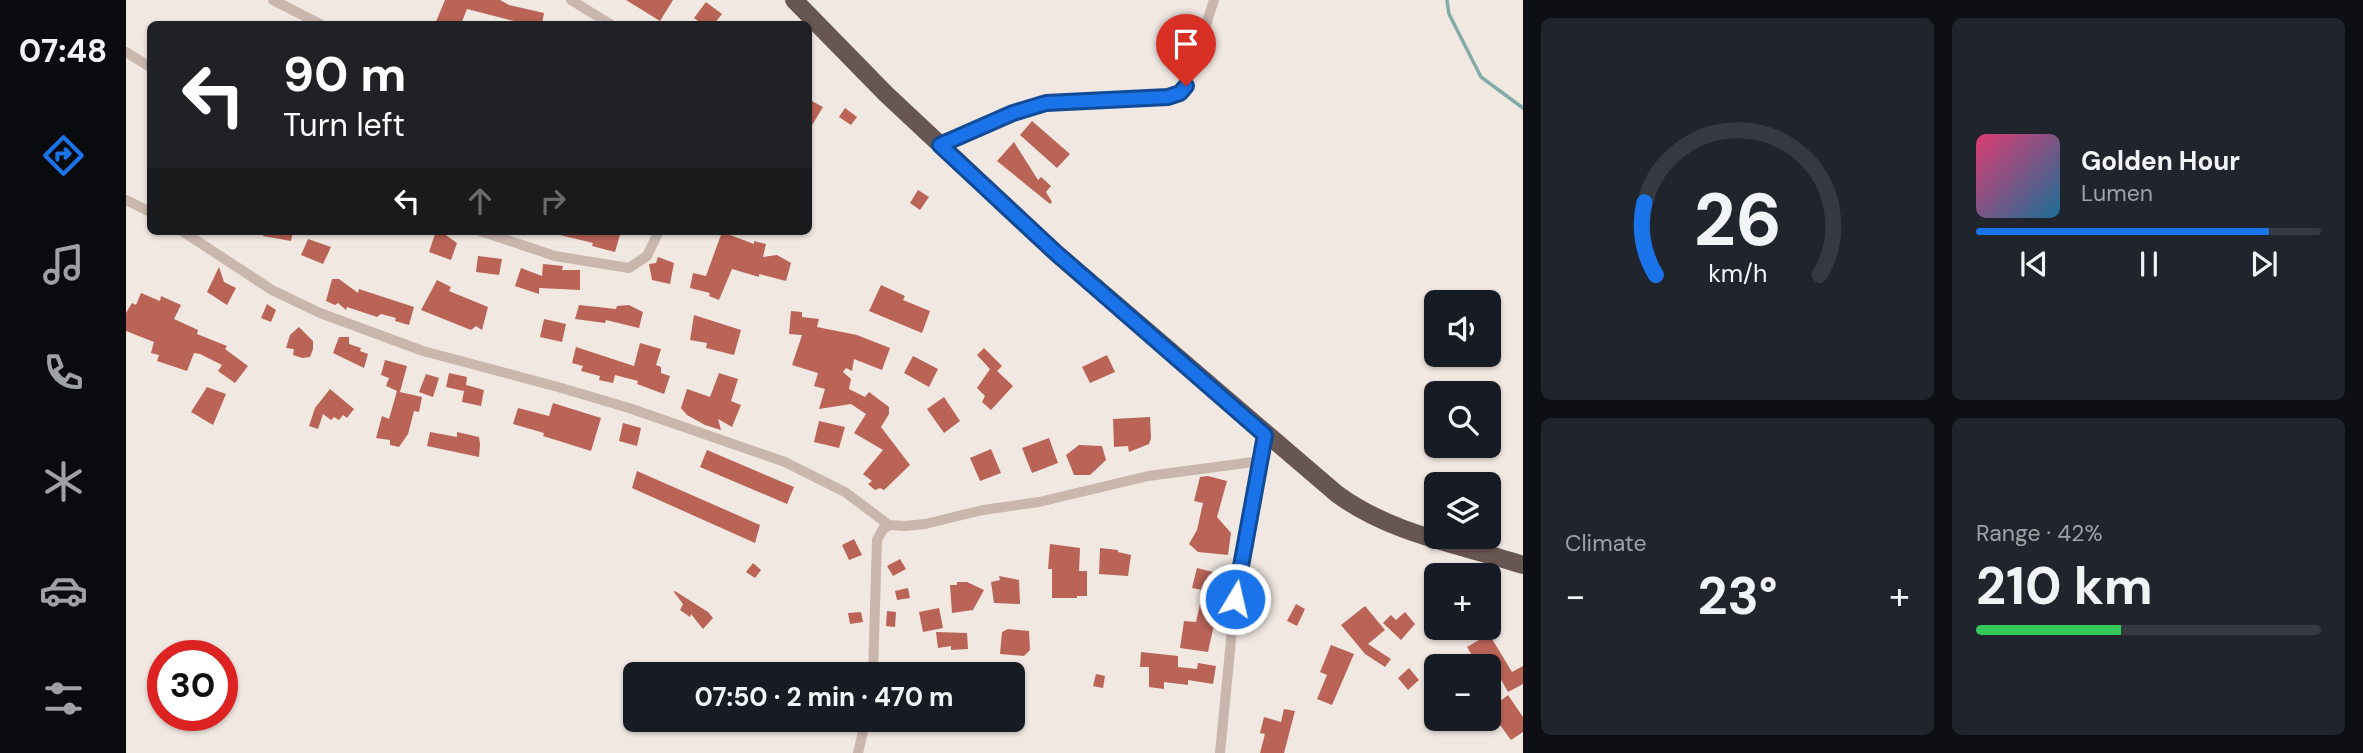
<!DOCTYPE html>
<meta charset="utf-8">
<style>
:root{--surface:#171b24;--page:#20242c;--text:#f1f3f6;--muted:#9ea1a6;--line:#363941;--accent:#1a73e8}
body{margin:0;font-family:"DM Sans",sans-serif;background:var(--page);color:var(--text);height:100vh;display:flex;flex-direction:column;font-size:26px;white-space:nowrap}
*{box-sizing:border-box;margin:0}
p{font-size:23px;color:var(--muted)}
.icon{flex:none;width:38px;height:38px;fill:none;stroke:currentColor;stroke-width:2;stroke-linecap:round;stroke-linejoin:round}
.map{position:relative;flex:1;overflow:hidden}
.panel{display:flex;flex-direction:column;gap:18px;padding:18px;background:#0d0f14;width:840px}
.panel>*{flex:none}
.guide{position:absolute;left:21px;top:21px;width:665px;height:214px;border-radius:10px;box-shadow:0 2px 5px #0004;background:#202124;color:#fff;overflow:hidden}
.buttons{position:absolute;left:1298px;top:290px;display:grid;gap:14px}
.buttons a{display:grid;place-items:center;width:77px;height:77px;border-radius:10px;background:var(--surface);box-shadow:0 2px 5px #0004;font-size:35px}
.speed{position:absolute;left:21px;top:640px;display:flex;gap:14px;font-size:35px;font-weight:700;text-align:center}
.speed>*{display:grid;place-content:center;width:91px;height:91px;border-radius:50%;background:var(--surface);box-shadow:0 2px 5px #0004;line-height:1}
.speed .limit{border:10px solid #d22;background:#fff;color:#111}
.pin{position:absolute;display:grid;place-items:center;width:60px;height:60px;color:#fff;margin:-72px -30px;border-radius:50% 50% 50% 0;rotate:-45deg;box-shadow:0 0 7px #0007}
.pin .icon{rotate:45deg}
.me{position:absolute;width:77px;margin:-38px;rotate:9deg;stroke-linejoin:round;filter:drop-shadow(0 0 5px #0008)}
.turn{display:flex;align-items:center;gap:24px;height:147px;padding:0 21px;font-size:32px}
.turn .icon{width:91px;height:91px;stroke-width:2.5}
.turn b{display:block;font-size:49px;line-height:60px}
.lanes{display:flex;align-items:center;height:66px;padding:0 21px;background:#0003;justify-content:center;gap:35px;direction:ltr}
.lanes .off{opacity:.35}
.big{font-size:52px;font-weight:700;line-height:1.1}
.panel .card{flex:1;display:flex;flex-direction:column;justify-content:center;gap:10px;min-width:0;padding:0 24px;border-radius:10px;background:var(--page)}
.panel .dial{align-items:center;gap:0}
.dial svg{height:182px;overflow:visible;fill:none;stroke:var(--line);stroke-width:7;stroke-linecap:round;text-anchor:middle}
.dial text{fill:var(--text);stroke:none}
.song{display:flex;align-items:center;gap:21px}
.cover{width:84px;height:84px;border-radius:10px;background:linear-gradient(135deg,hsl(340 70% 55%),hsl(200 70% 35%))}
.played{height:7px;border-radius:4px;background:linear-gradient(90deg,var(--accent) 85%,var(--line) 85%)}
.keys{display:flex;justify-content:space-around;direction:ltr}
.heat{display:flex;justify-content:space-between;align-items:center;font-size:38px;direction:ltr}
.charge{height:10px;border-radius:5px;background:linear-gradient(90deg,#34c759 42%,var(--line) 0)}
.panel .tiles{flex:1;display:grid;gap:18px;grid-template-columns:repeat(2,1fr)}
.trip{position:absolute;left:497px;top:662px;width:402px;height:70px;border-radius:10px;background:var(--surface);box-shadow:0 2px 5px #0004;font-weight:700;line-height:70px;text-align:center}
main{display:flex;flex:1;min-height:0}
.menu{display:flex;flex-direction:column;width:126px;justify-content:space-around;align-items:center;background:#090b0e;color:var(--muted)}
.menu .icon{width:49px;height:49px}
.menu .current{color:var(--accent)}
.menu b{font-size:32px;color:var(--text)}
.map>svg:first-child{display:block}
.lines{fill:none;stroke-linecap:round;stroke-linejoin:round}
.stream{stroke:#83aca9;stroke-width:3.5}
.building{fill:#ba6457}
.minor{stroke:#c9b7ae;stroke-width:10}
.trunk{stroke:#685652;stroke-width:18}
.route-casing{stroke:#114b97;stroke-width:18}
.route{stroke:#1a73e8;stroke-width:12}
</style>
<main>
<nav class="menu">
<b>07:48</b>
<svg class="icon current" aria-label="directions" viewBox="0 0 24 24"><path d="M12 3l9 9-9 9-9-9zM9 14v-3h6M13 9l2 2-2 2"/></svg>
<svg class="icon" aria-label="music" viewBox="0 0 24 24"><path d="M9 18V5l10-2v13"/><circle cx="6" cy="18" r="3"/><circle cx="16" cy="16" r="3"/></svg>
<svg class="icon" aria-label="phone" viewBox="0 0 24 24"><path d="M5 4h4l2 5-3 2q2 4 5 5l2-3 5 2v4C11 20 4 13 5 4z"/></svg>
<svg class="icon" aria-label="climate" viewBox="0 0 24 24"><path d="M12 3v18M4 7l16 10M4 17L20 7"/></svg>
<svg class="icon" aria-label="car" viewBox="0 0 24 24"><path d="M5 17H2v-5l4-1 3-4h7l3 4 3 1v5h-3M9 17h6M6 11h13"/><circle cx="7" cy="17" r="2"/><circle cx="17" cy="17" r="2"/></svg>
<svg class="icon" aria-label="filters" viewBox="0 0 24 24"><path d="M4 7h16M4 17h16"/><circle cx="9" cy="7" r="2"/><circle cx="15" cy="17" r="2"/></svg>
</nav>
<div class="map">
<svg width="1397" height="753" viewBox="0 0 1397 753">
<rect width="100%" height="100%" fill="#f1e8e2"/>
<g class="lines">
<!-- stream -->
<path class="stream" d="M1321 0 1323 14 1355 77 1397 108"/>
</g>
<!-- building -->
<path class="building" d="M319 0H374L383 5 418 13 416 24H392V22L341 9 335 24H309Z
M500 0H547L534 21Z
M580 2 596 14 588 24H576L568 18Z
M682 99 697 107 682 132Z
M719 108 731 117 725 125 713 117Z
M906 121 944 154 931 168 894 135Z
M888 142 912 180 915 177 925 186 920 192 926 202 924 204 871 161Z
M792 190 803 197 794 210 784 203Z
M138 231H167L165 241 137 236Z
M310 231H314L331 243 325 260 303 252Z
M435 231H495L489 252 466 246 467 243 434 235Z
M596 232 628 244V241L640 244 637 257 651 255 665 263 660 281 633 274V277L606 269 593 300 583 296 584 293 564 288 567 273 580 276Z
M182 239 205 247 197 264 175 255Z
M352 256 376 259 373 275 350 272Z
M532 257 548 263 544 284 526 280 523 264 530 263Z
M417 264 437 266 436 270H454V290L413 288V294L389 286 395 268 416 276Z
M93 267 98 282 110 288 101 305 81 292Z
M206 279H213L232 293 233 289 288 307 283 325 269 321 270 318 255 314 251 317 221 307 220 310 212 303 209 305 200 301Z
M311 280 325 287 323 291 362 307 356 330 350 326 345 330 295 310Z
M755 285 779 296 777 300 804 311 796 333 743 311Z
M15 293 34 301 35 296 55 305 48 319 72 330 71 334 101 346 99 349 122 366 109 383 92 371 96 365 74 354 68 353 61 371 31 361 33 355 25 353 28 342 0 331V313L6 303 10 305Z
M141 304 150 310 145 322 135 318Z
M453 305 490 309 491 306 503 305 517 312 513 328 480 320 479 323 449 319Z
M665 311 676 312V317L693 319 691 327 731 335 764 348 756 370 728 359 726 371 720 368 717 372 725 379 723 389 739 397 743 392 763 407V414L755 427 784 465 758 490 754 488 749 490 742 484 746 481 737 474 757 450 728 433 740 414 725 404 693 409 699 389 688 386 692 373 666 365 676 335 663 334Z
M568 315 615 330 608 355 580 348 581 343 564 340Z
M418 319 440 324 436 342 414 337Z
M173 327 187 341V349L184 357 176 358 167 355 168 349 160 348 164 335Z
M213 337H223V344L235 348 234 351 242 354 238 368 207 353Z
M514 343 535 349 530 365 535 367V373L544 376 538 394 511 384 512 381 489 375 487 383 473 380 474 376 455 371 457 366 446 363 450 347 508 366Z
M858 348 876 366 871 371 887 386 865 410 856 402 859 396 851 388 864 369 851 355Z
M981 355 989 372 964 383 956 367Z
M787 356 812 369 803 387 778 373Z
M259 360 281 366 274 392 296 397 293 412 288 411 282 434 273 447 264 445V440L250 438 256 416 263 419 271 391 260 386 263 378 255 375Z
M323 373 341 377 340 385 358 390 355 406 336 402 338 391 320 387Z
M593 373 612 379 605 401 615 405 606 427 592 419 595 430 579 425 561 415 555 408 561 389 584 397Z
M300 374 313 378 307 397 293 392Z
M81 387 100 394 87 425 65 412Z
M204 389 228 409 221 418 217 415 213 420 208 417 205 420 197 414 192 429 183 426 189 408Z
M818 397 834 421 818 433 801 409Z
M427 403 475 418 465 451 417 436 418 433 387 424 392 408 423 416Z
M1024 417 1025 438 1023 444 1003 452 1002 446 988 447 987 419Z
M693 421 719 427 713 448 688 442Z
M497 423 515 428 511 446 493 441Z
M304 432 331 437V432L353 437 354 444 353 457 301 446Z
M923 438 932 463 906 473 896 448Z
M953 445 976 446 980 460 964 475H948L940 455Z
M865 449 875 473 854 481 844 458Z
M581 450 668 487 661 504 574 467Z
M511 471 634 525 629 543 506 488Z
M1082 476 1101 481 1091 517 1105 533 1102 555 1072 552 1063 544 1071 530 1077 503 1068 501 1074 477Z
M728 539 736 555 723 560 716 545Z
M924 544 954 548 953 571H961V596H951V598H926V569H922Z
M974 548 992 550V552L1005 555 1002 576 973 574Z
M774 559 780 569 767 576 761 566Z
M627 563 635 570 629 578 620 572Z
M1071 568 1099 575 1082 652 1054 648 1058 621 1070 622 1077 590 1066 588Z
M873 576 893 580 894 604 868 603 865 582 874 580Z
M831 582H841L858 590 847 610 826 613 824 585H831Z
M782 588 784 598 771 600 769 591Z
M549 591 582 612 587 618 577 629 565 614 564 617 554 610 557 604 548 592Z
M1170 604 1179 609 1171 626 1161 621Z
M1239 606 1259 630 1242 644 1265 659 1259 667 1239 654 1215 625Z
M813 608 817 628 797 632 793 612Z
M761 611 770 612 769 627 760 626Z
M735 612 737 622 724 624 722 613Z
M1279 612 1289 624 1275 640 1257 623 1265 615 1270 620Z
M882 629 903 631 904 650 898 656 874 654 876 632Z
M810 632 841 633 842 649 825 650V646L812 648Z
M1363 634 1386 672 1397 666V684L1382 692 1368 667H1353L1341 647Z
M1205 645 1228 654 1206 705 1191 699 1201 675 1194 672Z
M1015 652 1052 656V667L1071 669 1072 663 1090 666 1087 684 1062 680V685L1038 682V689L1023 687V667H1014Z
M1283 668 1293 680 1282 690 1272 678Z
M970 674 979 676 977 688 967 686Z
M1382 695 1397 717V732L1385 740 1363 710Z
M1158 709 1169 711 1158 753H1134L1139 734 1134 733 1138 717 1155 722Z"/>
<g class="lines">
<!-- minor -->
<path class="minor" d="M147 0 194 24
M445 0 484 24
M0 52 24 67
M814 145 887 113 920 103 1042 97 1054 93 1060 86 1088 0
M0 200 24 212
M56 231 146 290 194 313 297 351 432 387 503 408 659 462 719 492 763 525 779 526 799 524 857 510 913 502 1022 476 1135 461
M354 231 429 256 503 268 521 256 533 231
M747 674 751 540 757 529 763 525
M732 753 740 719
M1094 753 1109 599 1139 435"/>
<!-- trunk -->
<path class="trunk" d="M668 0 760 94 930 253 1211 494C1267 535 1333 544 1397 565"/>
</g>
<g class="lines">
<!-- route casing -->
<g class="route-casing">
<path id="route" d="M1060 86 1054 93 1042 97 920 103 887 113 814 145 930 253 1139 435 1109 599"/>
</g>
<!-- route -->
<use href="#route" class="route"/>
</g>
</svg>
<div class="buttons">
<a><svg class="icon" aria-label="sound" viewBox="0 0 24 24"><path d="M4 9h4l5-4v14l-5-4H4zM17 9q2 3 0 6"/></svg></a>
<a><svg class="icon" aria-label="search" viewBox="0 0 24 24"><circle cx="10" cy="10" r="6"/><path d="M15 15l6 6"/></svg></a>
<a><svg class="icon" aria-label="layers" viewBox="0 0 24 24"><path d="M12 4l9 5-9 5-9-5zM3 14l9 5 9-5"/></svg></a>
<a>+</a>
<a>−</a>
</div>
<div class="speed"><div class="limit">30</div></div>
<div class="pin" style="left:1060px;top:86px;background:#d93025"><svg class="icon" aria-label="arrive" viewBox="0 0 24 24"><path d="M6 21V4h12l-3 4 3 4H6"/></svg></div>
<svg class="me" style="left:1109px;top:599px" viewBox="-20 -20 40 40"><circle r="17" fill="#1a73e8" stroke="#fff" stroke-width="3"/><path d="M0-11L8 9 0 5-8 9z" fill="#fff"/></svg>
<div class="trip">07:50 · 2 min · 470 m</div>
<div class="guide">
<div class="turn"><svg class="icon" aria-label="left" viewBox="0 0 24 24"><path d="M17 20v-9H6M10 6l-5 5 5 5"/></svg><div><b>90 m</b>Turn left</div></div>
<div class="lanes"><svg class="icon" aria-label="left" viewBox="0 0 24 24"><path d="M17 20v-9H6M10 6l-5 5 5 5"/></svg><svg class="icon off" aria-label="ahead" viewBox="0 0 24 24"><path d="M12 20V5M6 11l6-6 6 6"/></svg><svg class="icon off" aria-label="right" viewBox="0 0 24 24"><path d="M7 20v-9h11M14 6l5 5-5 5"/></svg></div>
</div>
</div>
<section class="panel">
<div class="tiles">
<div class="card dial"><svg viewBox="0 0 100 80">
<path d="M14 69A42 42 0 1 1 86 69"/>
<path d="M14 69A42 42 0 0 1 9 37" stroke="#1a73e8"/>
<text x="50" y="56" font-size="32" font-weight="700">26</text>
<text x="50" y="72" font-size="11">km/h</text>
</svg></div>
<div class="card">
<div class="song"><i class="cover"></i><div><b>Golden Hour</b><p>Lumen</p></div></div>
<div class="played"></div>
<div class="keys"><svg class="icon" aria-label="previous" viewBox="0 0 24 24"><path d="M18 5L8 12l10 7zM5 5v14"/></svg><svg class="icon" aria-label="pause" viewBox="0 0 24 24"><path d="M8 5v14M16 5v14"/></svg><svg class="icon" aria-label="next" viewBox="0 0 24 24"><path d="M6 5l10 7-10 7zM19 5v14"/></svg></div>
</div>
<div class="card"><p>Climate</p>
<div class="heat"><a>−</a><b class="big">23°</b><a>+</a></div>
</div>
<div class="card"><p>Range · 42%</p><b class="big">210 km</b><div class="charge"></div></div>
</div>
</section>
</main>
